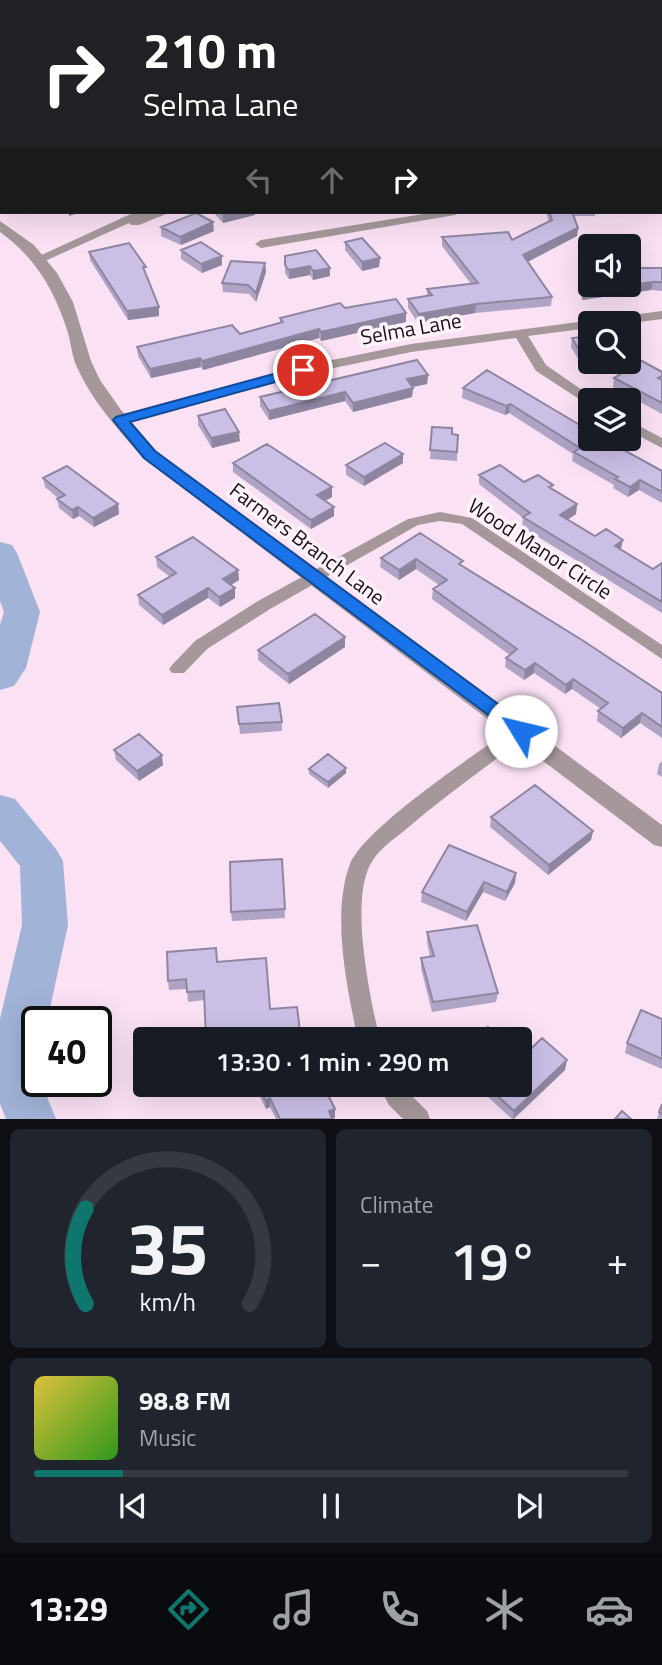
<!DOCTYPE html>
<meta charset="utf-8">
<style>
:root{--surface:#171b24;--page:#20242c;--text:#f1f3f6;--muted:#9ea1a6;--line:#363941;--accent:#0f766e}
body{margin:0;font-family:"Titillium Web",sans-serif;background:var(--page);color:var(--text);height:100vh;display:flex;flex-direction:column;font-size:26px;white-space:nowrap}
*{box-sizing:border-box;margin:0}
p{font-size:23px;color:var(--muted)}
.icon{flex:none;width:38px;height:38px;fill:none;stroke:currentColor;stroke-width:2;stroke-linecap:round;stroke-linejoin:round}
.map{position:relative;height:1119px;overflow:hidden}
.side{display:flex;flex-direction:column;gap:10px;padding:10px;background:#0d0f14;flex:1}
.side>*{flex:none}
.banner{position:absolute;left:0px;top:0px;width:663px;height:214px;box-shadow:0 7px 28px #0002;background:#202124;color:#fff;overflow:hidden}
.fabs{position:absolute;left:578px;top:234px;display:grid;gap:14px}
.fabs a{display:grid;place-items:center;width:63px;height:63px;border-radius:7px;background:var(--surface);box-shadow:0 7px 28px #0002;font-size:35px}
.speed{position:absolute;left:21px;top:1006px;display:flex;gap:14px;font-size:35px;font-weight:700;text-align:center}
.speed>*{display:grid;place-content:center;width:91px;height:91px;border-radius:50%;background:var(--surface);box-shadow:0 7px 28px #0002;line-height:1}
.speed .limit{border:4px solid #111;border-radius:10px;background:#fff;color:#111}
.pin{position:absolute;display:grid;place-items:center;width:60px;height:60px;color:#fff;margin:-30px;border:4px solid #fff;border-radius:50%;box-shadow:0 2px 7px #0007}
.me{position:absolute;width:77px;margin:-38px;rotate:306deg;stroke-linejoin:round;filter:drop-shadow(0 0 5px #0008)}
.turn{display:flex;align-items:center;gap:24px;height:147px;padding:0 28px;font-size:32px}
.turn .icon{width:91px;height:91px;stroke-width:2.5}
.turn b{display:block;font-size:49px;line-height:60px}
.lanes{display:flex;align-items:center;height:66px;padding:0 28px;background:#0003;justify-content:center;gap:35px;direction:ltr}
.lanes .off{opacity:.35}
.big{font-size:52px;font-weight:600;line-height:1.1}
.side .tile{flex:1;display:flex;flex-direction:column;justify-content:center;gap:10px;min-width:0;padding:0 24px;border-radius:10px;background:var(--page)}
.side .dial{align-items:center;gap:0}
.dial svg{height:182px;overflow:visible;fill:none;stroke:var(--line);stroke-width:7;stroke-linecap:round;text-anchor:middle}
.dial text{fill:var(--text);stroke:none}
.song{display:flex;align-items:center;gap:21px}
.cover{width:84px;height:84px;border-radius:10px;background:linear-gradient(135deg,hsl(50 70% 55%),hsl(110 70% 35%))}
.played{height:7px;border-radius:4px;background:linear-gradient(90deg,var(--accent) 15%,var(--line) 15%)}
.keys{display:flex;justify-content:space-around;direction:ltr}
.heat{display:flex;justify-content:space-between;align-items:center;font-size:38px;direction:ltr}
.side .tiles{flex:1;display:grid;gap:10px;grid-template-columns:1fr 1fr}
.tile:last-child{grid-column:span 2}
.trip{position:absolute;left:133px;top:1027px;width:399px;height:70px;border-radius:7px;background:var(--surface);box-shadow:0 7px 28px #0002;font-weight:600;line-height:70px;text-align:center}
.tab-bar{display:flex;height:112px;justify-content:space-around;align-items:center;background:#090b0e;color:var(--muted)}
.tab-bar .icon{width:49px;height:49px}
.tab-bar .active{color:var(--accent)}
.tab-bar b{font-size:32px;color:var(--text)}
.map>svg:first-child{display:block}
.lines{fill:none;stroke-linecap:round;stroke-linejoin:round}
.river{fill:#a2b3d8;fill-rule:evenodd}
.minor{fill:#a6989a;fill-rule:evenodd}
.tertiary{fill:#a6989a;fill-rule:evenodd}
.wall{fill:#afa4c6}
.shaded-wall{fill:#8e86a1}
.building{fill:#cbbfe6;stroke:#8e86a1;stroke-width:2}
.route{fill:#1a73e8;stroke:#114b97;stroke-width:2}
.labels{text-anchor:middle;stroke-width:7;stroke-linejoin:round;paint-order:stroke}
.street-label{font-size:21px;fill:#181016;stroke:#fef3fb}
</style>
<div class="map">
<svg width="662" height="1119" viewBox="0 0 662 1119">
<rect width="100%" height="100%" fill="#fae1f4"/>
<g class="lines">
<!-- river -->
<path class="river" d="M0 542 12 545 17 553 40 612 26 668 14 686 0 690V625L4 612 0 601Z
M0 795 15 799 56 849 63 861 68 925 47 1022H37V1082H41L56 1119H6L0 1104V1019L22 925 20 866 0 841Z"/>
<!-- minor -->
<path class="minor" d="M45 0H56L57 2H46Z
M245 0H256L257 2H246Z
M0 77H2V84L0 83Z
M135 212H150L148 214 171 212 139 225H131L129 223 45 261H37L35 258Z
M436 212H461L455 215 261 248 255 244 261 240Z
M662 311V319L624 324H590V328L528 336 546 365 595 399 596 401H590V406L536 371 516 338 411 352 305 374 121 424 114 420 116 417 303 366 411 344Z
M628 420 662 438V448L628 430Z
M440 512 472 518 662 645V659L462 524 440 521 418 525 270 609 207 649 184 673H172L169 669 172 665 195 641 258 601 408 519Z
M521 724 527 726 530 731 527 736C486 767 443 797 404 831 392 840 377 851 370 865 350 903 370 998 380 1040H358C347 988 331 914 350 864 365 827 479 752 515 726Z
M378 1085H401L427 1111 430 1119H403L389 1105Z"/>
<!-- tertiary -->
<path class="tertiary" d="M0 221 34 245 57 273 73 302 91 361 100 380 121 410 155 450 662 825V847L654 845 143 458C118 429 91 400 76 365 72 355 71 344 68 333 55 291 36 258 0 232Z"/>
</g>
<!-- wall -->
<path class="wall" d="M87 0H230L234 2H91Z
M289 0H662V12V2H287L290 1Z
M213 212H255V215L223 223Z
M546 212H595V216H574L578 228 577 236 528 262 552 297 551 306 475 313 418 323 408 308V299L427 296V289L471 284 442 246V237L512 240 549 222Z
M161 227 214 231 181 245 161 236Z
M345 242 380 258 379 267 362 271 345 250Z
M181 250 222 265 202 273 181 259Z
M316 250 330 276 313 280 310 275 289 279 285 273V256Z
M89 252 146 276 159 307V316L128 320 90 260Z
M265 263 266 272 256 302 249 294 223 292 222 283Z
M662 268V291L651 290 582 300 580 288 581 279Z
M345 308 406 313V322L321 341 319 338 203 370 201 367 151 378 138 356 137 347 240 334 280 323V318Z
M572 338 590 362 622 363 583 367 571 347Z
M487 370 590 431 662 471V503L639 490 628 497 613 488 614 485 572 461 573 454 509 413 505 415 462 398 463 388Z
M662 372V414L613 387 614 378Z
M428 375 427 384 413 387 412 397 353 412 345 401 269 420 260 406V397Z
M198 416 240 441 212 448 198 425Z
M432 427 452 434 458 435 457 461 430 459Z
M403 454V463L364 486 346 475V465Z
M233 463 332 497 325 501 334 507V516L311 529 233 472Z
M479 475 553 485 552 489 577 504 576 514 567 520 653 569 662 563V613L522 527 523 518 479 484Z
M43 478 118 504 119 514 94 527 79 516 73 519 59 508 57 499 58 498 45 487Z
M420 533 463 566 662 693V738L640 723 621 738 597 721 598 711 601 709 572 689 565 694 534 673 524 680 505 667 506 658 510 655 432 599 433 589 439 585 416 569 399 580 380 567 381 558Z
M156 557 238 570 239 580 231 585 235 588V598L220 607 208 598 163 625 139 605 138 595 170 577 157 567Z
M345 637V647L289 684 258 660V650Z
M237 707 282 722V731L240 734Z
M114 750 163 765 139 781 116 760Z
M662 761V777L657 774 659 764Z
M346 768V773L328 788 309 774V769Z
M491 817 593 831 591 840 548 875 490 827Z
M282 859 285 918 232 921 231 912Z
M516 873 515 883 505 901 483 892 466 921 421 902 422 892Z
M427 932 498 993 496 1002 432 1012 421 968V958L430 957 427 942Z
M217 962 270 1009 301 1040 205 1000 188 1002 187 989 169 990 168 981Z
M662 1019V1069L625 1053 627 1043Z
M522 1057 565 1070 514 1119H512L475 1085H520Z
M254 1085H323L335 1109V1118L332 1119H276L270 1107 266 1109Z
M662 1104V1119H657L659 1112Z"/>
<!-- shaded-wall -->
<path class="shaded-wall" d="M625 0H637L636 2H621Z
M69 212H81L69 216Z
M234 212H255V215L223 223V214Z
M213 222 214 231 181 245 180 237Z
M578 228 577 236 523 264V255Z
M222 256V265L202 273 201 264Z
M380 258 379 267 362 271V262Z
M265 263 266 272 256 302V293Z
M310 266V275L289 279V270Z
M330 268V276L313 280V271Z
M653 282 651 290 582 300 583 291Z
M476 304 475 313 418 323 419 314Z
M159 307V316L128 320 127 311Z
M406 313V322L321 341V332Z
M319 329V338L203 370 202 361Z
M200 358 201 367 151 378 150 369Z
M584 358H590V362H622L583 367Z
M428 375 427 384 407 388V379Z
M413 388 412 397 353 412V403Z
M345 392V401L269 420V411Z
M510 404 509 413 505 415 506 406Z
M239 432 240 441 212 448 211 438Z
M403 454V463L364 486V477Z
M640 480 639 490 628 497 630 487Z
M332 487V497L317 505V495Z
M118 504 119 514 94 527 93 518Z
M577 504 576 514 559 525 560 515Z
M78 507 79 516 73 519 72 510Z
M334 507V516L311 529V520Z
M623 540 621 549 615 546Z
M416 559V569L399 580V570Z
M238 570 239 580 224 589 223 579Z
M208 588V598L163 625 162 615Z
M235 588V598L220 607 219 597Z
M345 637V647L289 684 288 674Z
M535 663 534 673 524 680 525 670Z
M573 679 572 689 565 694 566 685Z
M642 713 640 723 621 738 623 728Z
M162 755 163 765 139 781 137 771Z
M346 768V773L328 788V782Z
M593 831 591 840 548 875 549 865Z
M516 873 515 883 505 901 507 892Z
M484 882 483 892 466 921 467 912Z
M567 1060 565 1070 513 1119 514 1111Z
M270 1098V1107L266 1109 265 1100Z
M335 1109V1118L332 1119 329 1111Z"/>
<!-- building -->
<path class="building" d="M102 0H230L234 2H106Z
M292 0H625L621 2H287Z
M650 0H662V4V2H655Z
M2 98V116L0 115V99Z
M0 151 2 152V176L0 175Z
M220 212H234L223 214Z
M549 212H572L578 228 523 255 552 297 476 304 419 314 408 299 432 295 427 289 478 283 442 237 508 232 512 240 552 220Z
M196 213 213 222 180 237 161 227Z
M362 238 380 258 362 262 345 242Z
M201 242 222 256 201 264 181 250Z
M129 243 146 267H143L159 307 127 311 89 252Z
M316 250 330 268 313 271 310 266 289 270 285 265V256Z
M231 261 265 263 256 293 248 285 222 283Z
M628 268H662V282H653L628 285Z
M590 277V285H626L583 291 581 279Z
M396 299 406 313 321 332 319 329 202 361 200 358 150 369 137 347 232 325 240 334 283 322 280 318 340 303 345 308Z
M590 336V358H584L572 338Z
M417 360 428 375 407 379 413 388 353 403 345 392 269 411 260 397Z
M642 361 662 372V376L658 378 662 380V403L614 378Z
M487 370 590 431V439H604L662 471V492L640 480 630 487 615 479 618 477 574 452 580 448 510 404 506 406 463 388Z
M225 409 239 432 211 438 198 416Z
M432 427 452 428V434L458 435 457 452 430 450Z
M385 443 403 454 364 477 346 465Z
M267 444 332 487 317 495 334 507 311 520 233 463Z
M500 465 524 482 538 475 553 485 549 487 577 504 560 515 595 536 606 529 623 540 615 546 653 569 662 563V602L523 517 530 513 479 475Z
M67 466 118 504 93 518 78 507 72 510 57 499 65 495 43 478Z
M420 533 463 561 459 564 582 640 662 693V727L642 713 623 728 598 711 608 703 573 679 566 685 535 663 525 670 506 658 517 649 433 589 447 580 416 559 399 570 381 558Z
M193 537 238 570 223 579 235 588 219 597 208 588 162 615 138 595 176 573 156 557Z
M315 614 345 637 288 674 258 650Z
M279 703 282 722 239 724 237 707Z
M139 734 162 755 137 771 114 750Z
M328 754 346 768 328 782 309 769Z
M535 785 593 831 549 865 491 817Z
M449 845 516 873 507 892 484 882 467 912 422 892Z
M282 859 285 909 231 912 230 862Z
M477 925 498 993 433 1002 421 958 434 956 427 932Z
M216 948 217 962 266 958 270 1009 297 1007 301 1039 206 1040 204 991 187 992 186 979 168 981 167 952Z
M641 1010 662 1019V1059L627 1043Z
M488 1027 502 1040H475Z
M542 1038 567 1060 514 1111 486 1085H520V1055L522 1057Z
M258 1085H323L335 1109 329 1111 332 1119H280L270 1098 265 1100Z
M662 1104V1114L659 1112Z
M622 1111 631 1119H615Z"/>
<!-- route -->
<path class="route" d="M303 366 308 367V373L130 422 155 451 528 726 530 731 528 735H515L144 458 113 420 116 417Z"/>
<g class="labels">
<!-- street labels -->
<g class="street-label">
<text transform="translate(411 329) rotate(-10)" y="7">Selma Lane</text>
<text transform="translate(307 544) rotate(37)" y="7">Farmers Branch Lane</text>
<text transform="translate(540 549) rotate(33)" y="7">Wood Manor Circle</text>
</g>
</g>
</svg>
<div class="fabs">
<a><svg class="icon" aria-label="sound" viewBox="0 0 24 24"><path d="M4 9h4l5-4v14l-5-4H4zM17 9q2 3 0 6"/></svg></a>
<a><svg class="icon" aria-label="search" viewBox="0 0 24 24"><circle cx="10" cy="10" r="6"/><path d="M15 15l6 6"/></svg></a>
<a><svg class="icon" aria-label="layers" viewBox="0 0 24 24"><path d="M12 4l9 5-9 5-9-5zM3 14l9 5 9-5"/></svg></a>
</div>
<div class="speed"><div class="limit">40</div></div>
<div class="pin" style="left:303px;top:370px;background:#d93025"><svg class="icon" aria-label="arrive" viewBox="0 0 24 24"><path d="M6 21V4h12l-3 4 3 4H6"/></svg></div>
<svg class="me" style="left:521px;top:731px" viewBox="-20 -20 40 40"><circle r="19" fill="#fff"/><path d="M0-13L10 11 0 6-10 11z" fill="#1a73e8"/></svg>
<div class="trip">13:30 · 1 min · 290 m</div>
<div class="banner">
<div class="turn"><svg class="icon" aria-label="right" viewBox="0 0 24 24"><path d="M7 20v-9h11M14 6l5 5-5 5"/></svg><div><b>210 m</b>Selma Lane</div></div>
<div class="lanes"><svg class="icon off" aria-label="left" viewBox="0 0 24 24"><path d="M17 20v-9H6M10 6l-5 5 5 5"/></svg><svg class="icon off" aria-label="ahead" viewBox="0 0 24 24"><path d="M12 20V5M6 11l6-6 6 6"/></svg><svg class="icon" aria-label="right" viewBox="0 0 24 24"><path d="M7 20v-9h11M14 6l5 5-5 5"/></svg></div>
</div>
</div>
<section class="side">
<div class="tiles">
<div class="tile dial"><svg viewBox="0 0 100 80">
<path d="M14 69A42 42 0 1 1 86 69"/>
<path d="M14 69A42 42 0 0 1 14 27" stroke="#0f766e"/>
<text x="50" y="56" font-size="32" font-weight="700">35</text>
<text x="50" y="72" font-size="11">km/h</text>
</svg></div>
<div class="tile"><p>Climate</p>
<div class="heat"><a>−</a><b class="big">19°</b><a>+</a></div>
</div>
<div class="tile">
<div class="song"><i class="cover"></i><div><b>98.8 FM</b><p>Music</p></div></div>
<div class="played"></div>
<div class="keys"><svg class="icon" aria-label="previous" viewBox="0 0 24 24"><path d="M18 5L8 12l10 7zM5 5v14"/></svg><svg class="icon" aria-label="pause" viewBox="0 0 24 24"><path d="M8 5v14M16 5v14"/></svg><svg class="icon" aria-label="next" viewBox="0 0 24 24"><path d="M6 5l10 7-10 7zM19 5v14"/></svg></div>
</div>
</div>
</section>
<nav class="tab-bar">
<b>13:29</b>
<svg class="icon active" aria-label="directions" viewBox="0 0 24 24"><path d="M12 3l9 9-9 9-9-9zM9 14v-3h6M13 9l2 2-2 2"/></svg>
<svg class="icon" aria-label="music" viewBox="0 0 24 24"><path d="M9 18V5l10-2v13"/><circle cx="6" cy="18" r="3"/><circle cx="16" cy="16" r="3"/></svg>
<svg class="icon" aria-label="phone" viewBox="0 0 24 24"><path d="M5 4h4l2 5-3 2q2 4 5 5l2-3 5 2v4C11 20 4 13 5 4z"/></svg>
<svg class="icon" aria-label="climate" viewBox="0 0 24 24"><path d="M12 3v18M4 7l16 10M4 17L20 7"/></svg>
<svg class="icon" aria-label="car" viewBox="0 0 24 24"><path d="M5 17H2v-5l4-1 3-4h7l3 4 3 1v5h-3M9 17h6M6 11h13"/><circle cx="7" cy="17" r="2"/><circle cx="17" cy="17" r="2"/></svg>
</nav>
